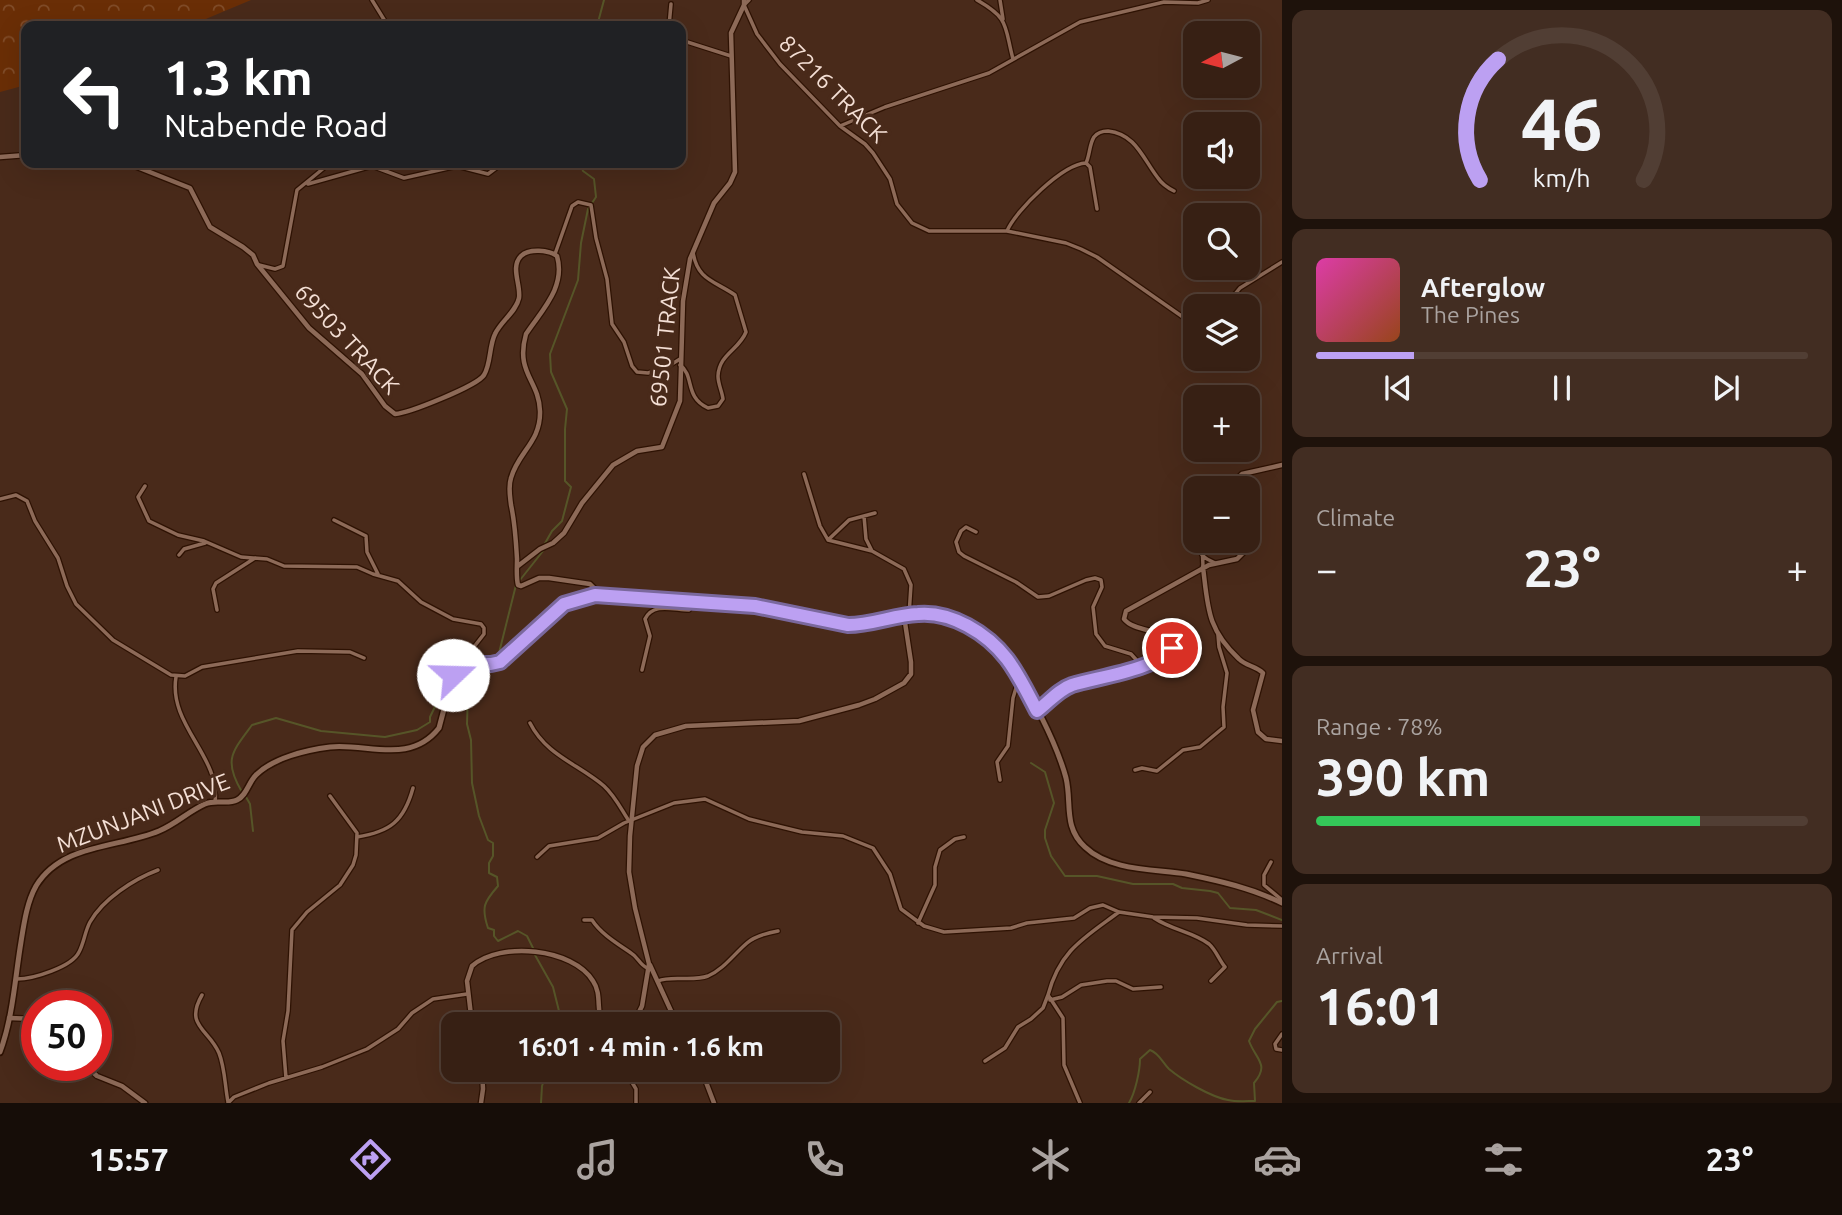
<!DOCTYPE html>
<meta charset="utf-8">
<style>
:root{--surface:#372014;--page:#422d22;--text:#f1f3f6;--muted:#aaa3a0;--line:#513e34;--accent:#bca0f2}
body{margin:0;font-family:Ubuntu,sans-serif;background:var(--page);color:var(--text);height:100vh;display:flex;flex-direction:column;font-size:26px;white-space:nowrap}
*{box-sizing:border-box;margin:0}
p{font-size:23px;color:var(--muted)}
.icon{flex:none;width:38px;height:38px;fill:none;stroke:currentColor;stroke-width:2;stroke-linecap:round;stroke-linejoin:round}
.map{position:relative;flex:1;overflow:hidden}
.drawer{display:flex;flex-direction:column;gap:10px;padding:10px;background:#1e120b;width:560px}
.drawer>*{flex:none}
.hud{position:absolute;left:21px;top:21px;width:665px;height:147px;border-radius:14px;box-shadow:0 7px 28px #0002,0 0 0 2px var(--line);background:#202124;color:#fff;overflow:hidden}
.needle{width:46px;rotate:263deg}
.fabs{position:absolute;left:1183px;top:21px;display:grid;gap:14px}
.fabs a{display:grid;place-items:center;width:77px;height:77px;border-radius:14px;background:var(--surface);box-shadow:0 7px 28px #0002,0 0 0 2px var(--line);font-size:35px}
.speed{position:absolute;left:21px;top:990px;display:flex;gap:14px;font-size:35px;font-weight:700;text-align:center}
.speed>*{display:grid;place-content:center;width:91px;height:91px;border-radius:50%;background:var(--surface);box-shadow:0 7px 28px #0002,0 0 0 2px var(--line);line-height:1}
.speed .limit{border:10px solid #d22;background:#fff;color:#111}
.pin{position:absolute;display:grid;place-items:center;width:60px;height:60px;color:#fff;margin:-30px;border:4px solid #fff;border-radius:50%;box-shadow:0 2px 7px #0007}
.me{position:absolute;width:77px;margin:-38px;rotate:69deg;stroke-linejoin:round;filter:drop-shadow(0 0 5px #0008)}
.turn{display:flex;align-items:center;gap:24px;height:147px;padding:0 28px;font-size:32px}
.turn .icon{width:91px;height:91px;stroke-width:2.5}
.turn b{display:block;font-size:49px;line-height:60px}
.big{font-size:52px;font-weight:700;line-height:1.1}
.drawer .tile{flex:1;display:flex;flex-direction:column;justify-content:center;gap:10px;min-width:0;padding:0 24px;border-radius:14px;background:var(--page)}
.drawer .dial{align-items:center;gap:0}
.dial svg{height:182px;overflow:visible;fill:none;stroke:var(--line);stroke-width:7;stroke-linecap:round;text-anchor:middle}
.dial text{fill:var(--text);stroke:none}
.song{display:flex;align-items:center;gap:21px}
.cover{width:84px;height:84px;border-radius:10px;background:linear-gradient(135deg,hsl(320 70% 55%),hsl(20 70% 35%))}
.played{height:7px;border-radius:4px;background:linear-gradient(90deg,var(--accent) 20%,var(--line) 20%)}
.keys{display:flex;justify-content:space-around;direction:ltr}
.heat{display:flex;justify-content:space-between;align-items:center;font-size:38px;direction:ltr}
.charge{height:10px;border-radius:5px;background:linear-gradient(90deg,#34c759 78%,var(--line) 0)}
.trip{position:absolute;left:441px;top:1012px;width:399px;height:70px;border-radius:14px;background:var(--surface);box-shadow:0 7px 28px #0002,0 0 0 2px var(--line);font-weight:700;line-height:70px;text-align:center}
.dock{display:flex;height:112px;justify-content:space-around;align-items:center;background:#160d08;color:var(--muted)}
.dock .icon{width:49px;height:49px}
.dock .current{color:var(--accent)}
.dock b{font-size:32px;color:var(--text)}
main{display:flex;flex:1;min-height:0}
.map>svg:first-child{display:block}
.forest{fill:url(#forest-crowns)}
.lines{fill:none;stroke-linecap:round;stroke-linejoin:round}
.stream{stroke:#565528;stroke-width:2}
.minor-casing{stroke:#2e1203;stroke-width:6}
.tertiary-casing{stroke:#2e1203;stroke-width:7}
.secondary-casing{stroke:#2e1203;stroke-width:8}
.minor{stroke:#8d6a58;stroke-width:3.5}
.tertiary{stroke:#8d6a58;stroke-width:4.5}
.secondary{stroke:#8d6a58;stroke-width:5}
.route-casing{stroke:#7a689d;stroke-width:18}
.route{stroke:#bca0f2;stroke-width:12}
.labels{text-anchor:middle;stroke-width:7;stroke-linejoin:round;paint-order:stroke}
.street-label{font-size:23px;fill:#f4dfd5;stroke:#492a1a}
</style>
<main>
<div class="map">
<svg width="1282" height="1103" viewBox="0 0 1282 1103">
<defs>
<pattern id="forest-crowns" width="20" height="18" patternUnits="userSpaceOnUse" patternTransform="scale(1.75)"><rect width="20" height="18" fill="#6a2e06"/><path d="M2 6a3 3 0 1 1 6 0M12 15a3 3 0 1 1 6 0" fill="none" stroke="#804c29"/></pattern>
</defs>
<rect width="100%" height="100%" fill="#492a1a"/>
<!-- forest -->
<path class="forest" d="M0 0H251L189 26H26V85L0 92Z"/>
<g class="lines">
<!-- stream -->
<path class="stream" d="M597 26 604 0
M544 545 552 531 562 521 571 487 565 481V429L567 409 551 372 550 354 578 280 581 243 588 209 596 197 594 179 583 171 580 163
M520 580 543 551
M486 662 499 653 516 585
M482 667 468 692 467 724 471 740 472 783 479 816 488 840 493 843V856L489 863V873L497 877 498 886C484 902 481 907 488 928L494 930V936L498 941 518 931 527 936 534 950
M453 687 467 709
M1031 763 1045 772 1054 803 1045 830V838L1051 856 1065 876H1097L1133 884H1173L1182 888 1210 891 1218 893 1230 908 1256 910 1282 920
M242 792C223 760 232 752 252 725L276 718 321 731 385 737 417 730 430 722V717L445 686
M246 797 250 804 253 831
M535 955 553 987 561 1019 560 1024
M541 1103 542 1086 548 1069
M1129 1103C1135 1093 1140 1071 1140 1059L1150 1050C1159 1053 1162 1062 1169 1069 1182 1080 1211 1097 1228 1100 1236 1102 1247 1101 1255 1101L1254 1083C1270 1064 1256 1060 1249 1041L1255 1029 1277 1002 1282 1001"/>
<!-- minor casing -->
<g class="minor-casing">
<path id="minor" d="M372 0 388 26
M749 0 744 5 757 34 780 64 840 126 865 144 873 153 890 179 897 204 912 223 929 231H1007L1066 243 1081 249 1097 257 1190 322 1195 323
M977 0C1010 19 1004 25 1013 59
M1000 0 1003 19
M669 26 671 4
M681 40 731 56
M840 126 885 107 989 73 1080 22 1164 2 1198 3 1208 0
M1086 163C1090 155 1089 145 1094 137 1098 132 1102 131 1108 131 1136 134 1143 159 1158 178 1162 184 1168 188 1174 191
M308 184 372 166 404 178 457 166 488 174 500 165
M1007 231C1016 210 1063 164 1086 163L1090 167 1097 209
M555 254 572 206 578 202 591 205 596 238 607 279 612 324 624 342 632 366 637 372 648 373 667 367 680 359
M259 265 275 269 283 266 297 190 330 163
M1225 306 1240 288 1282 262
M680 365C695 376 684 397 708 408L718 406 723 399C722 391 718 384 718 376 719 354 739 350 746 332L735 295C715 281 697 280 693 252
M804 474 820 526 828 540 872 551 904 569 911 585 909 615
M1193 484 1195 501
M145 486 138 497 149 521 178 535 204 541 241 557 267 559 284 566 357 567 373 574 398 581 421 602 453 619 481 624 484 628V634L459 666
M0 499 16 495 27 501 35 521 58 558 67 586 76 604 113 640 171 675 185 676 202 667 298 651 350 652 364 658
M864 516 866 539 872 551
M334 520 366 536 367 552 378 574
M976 532 966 527 961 531 956 542 959 552 964 556 1016 582 1038 597 1049 596 1086 580 1095 578 1101 580 1102 587 1093 607 1096 634 1105 646 1131 654 1141 665
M828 540 849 520 875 513
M1202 541 1203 567
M179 555 184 549 205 543
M1202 555 1207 559 1215 563
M217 610 213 589 216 583 255 558
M642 670 650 636 645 619C653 602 674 610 689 610L694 602
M176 677C168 725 221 757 215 802
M530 723C546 755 578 764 604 786 615 796 621 809 629 821
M1135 770 1142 768 1157 771 1183 750 1200 747 1224 727 1223 707 1227 673 1219 647 1218 635
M1000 780 997 762 1008 746 1013 698 1019 678
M357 837C390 832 404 821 413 788
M537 857 549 846 598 838 624 823 674 803 705 799 749 819 802 832 843 836 873 848 890 874 901 909 924 926 944 932 1011 928 1027 923 1074 918 1090 908 1103 905 1119 912 1153 917 1197 918 1247 925 1282 926
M1271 862 1264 875V885L1282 900
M1154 918C1172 930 1193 932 1209 944 1216 950 1219 960 1225 967L1211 981
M584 920H592C601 934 618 944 631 953 638 957 639 964 647 968
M918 923 935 885V867L940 850 955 839 964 837
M17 979C33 979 72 967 79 952 84 943 85 931 90 922 103 899 134 879 158 870
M658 981C672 975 692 982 708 976 724 969 734 954 747 943 755 936 767 933 778 931
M202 995C184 1026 209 1029 219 1053 225 1068 225 1087 228 1102
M1048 995C1060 950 1084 938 1119 912
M1050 1000 1062 997 1081 985 1107 981H1116L1133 989 1161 987
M1282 1034 1275 1044 1276 1049 1282 1050
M985 1061 1005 1048 1018 1027 1031 1019 1043 1008 1048 995 1063 1018 1064 1065 1080 1103
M624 1069 636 1089V1103
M286 1078 283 1041 288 1011 292 930 307 912 340 885 353 865 356 855 357 833 330 796
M228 1103 234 1097 269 1083 322 1067 367 1049 398 1029 412 1013 433 999 467 994
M1139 1103 1150 1092"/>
</g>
<!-- tertiary casing -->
<g class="tertiary-casing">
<path id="tertiary" d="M0 157 26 155
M127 163 190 188 210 227 243 247 253 255 257 264 309 328 362 374 385 406 395 414C409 413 477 386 484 375 491 364 489 346 495 334 501 321 516 312 519 298 521 285 510 267 521 256 529 248 549 250 557 256 566 287 542 310 526 334 515 373 539 380 540 411 541 442 518 452 511 478 508 487 510 496 511 505 515 523 516 541 517 559 517 568 516 577 518 585L521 586 539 578H549L590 584 596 590V594
M1228 488 1242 474 1282 465
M518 566 540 549 553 543 564 533 582 503 613 465 637 451 662 447 680 401 683 301 690 259 714 203 730 183 735 172 731 33 744 5V0
M1203 567C1208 608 1207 629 1239 659 1246 666 1256 666 1263 673L1253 710 1258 732 1266 739 1282 741
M1037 711C1048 703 1055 693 1067 687 1092 676 1159 671 1173 646L1172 639C1158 630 1132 630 1124 619L1126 611 1209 565 1237 559 1245 551V541
M650 965 677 1024
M9 1018 37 1019
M472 1024 467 981 472 966C500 941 573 948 593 981 602 994 596 1010 602 1024
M633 1024 642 1006 649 964 635 908 629 872 630 836 637 766 643 747 655 735 686 726 799 721 859 705 875 699 904 683 911 674V662L904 616
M86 1066 97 1076 122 1086 145 1103
M701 1069 714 1103
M481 1103 483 1089 482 1069"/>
</g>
<!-- secondary casing -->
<g class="secondary-casing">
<path id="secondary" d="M0 1052C13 1017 15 978 21 942 24 923 27 902 36 886 62 843 119 848 159 831 176 824 189 811 205 804 216 799 227 805 237 800 247 795 248 783 256 775 273 758 306 750 330 747 368 743 410 765 439 728L453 675C464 656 482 668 500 662L564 604 595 595 755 606 847 625C877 624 907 610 937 614 962 617 992 640 1007 659 1028 687 1057 744 1066 778 1072 803 1063 827 1085 847 1110 871 1154 869 1186 874 1220 881 1251 888 1282 903"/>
</g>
<!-- minor -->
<use href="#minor" class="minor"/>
<!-- tertiary -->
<use href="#tertiary" class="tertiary"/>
<!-- secondary -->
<use href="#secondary" class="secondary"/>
</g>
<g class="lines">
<!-- route casing -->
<g class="route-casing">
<path id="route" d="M453 675 463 664H491L500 662 564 604 595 595 755 606 848 625C872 625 894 615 918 614 951 611 987 633 1007 659 1019 675 1028 694 1037 711 1049 702 1058 690 1072 685 1097 677 1156 670 1172 648"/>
</g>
<!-- route -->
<use href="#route" class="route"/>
</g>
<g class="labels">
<!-- street labels -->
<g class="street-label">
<text transform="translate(833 89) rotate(45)" y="8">87216 TRACK</text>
<text transform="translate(665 337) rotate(-84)" y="8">69501 TRACK</text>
<text transform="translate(347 339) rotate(47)" y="8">69503 TRACK</text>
<text transform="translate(143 813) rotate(-21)" y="8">MZUNJANI DRIVE</text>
</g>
</g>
</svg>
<div class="fabs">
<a><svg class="needle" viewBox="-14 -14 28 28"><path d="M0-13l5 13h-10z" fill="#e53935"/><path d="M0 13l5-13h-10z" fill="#aaa3a0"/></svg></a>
<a><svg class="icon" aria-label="sound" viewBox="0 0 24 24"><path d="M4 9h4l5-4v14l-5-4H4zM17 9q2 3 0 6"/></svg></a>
<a><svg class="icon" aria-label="search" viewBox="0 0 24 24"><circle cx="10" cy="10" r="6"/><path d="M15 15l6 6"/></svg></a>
<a><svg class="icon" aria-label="layers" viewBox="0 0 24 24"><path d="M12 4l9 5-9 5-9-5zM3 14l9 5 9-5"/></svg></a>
<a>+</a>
<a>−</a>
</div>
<div class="speed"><div class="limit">50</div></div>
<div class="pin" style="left:1172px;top:648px;background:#d93025"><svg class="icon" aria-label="arrive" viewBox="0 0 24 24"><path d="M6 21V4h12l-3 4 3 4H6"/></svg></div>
<svg class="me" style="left:453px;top:675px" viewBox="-20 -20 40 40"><circle r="19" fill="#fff"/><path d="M0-13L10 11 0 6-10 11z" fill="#bca0f2"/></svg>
<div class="trip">16:01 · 4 min · 1.6 km</div>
<div class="hud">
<div class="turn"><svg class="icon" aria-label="left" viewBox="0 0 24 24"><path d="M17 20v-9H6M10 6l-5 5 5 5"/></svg><div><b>1.3 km</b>Ntabende Road</div></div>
</div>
</div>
<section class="drawer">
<div class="tile dial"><svg viewBox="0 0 100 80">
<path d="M14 69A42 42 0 1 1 86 69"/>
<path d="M14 69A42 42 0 0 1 22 16" stroke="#bca0f2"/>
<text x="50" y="56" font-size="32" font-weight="700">46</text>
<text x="50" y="72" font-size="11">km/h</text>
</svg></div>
<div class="tile">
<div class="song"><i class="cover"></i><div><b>Afterglow</b><p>The Pines</p></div></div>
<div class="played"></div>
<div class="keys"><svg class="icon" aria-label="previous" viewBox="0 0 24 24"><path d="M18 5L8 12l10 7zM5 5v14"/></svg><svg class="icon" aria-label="pause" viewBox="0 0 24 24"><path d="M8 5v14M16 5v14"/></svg><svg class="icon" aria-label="next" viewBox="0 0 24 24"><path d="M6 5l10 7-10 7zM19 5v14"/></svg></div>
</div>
<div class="tile"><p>Climate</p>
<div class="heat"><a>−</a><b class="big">23°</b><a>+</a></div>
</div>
<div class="tile"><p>Range · 78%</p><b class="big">390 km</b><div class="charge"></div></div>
<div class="tile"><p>Arrival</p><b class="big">16:01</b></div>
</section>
</main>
<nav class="dock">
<b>15:57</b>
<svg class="icon current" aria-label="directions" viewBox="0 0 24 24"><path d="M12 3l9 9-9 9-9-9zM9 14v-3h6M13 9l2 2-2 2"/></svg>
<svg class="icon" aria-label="music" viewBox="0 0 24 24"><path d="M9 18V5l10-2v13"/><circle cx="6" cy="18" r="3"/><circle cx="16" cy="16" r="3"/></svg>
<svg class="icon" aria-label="phone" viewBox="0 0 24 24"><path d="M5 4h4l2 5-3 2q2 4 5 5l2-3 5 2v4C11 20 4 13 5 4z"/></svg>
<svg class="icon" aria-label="climate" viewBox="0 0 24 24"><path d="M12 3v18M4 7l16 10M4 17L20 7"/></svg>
<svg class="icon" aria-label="car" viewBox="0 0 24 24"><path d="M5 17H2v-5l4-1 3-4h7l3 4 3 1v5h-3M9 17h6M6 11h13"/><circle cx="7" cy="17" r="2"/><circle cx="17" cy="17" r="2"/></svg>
<svg class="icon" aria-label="filters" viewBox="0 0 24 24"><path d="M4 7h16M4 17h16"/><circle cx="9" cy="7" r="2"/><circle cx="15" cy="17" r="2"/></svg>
<b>23°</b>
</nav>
